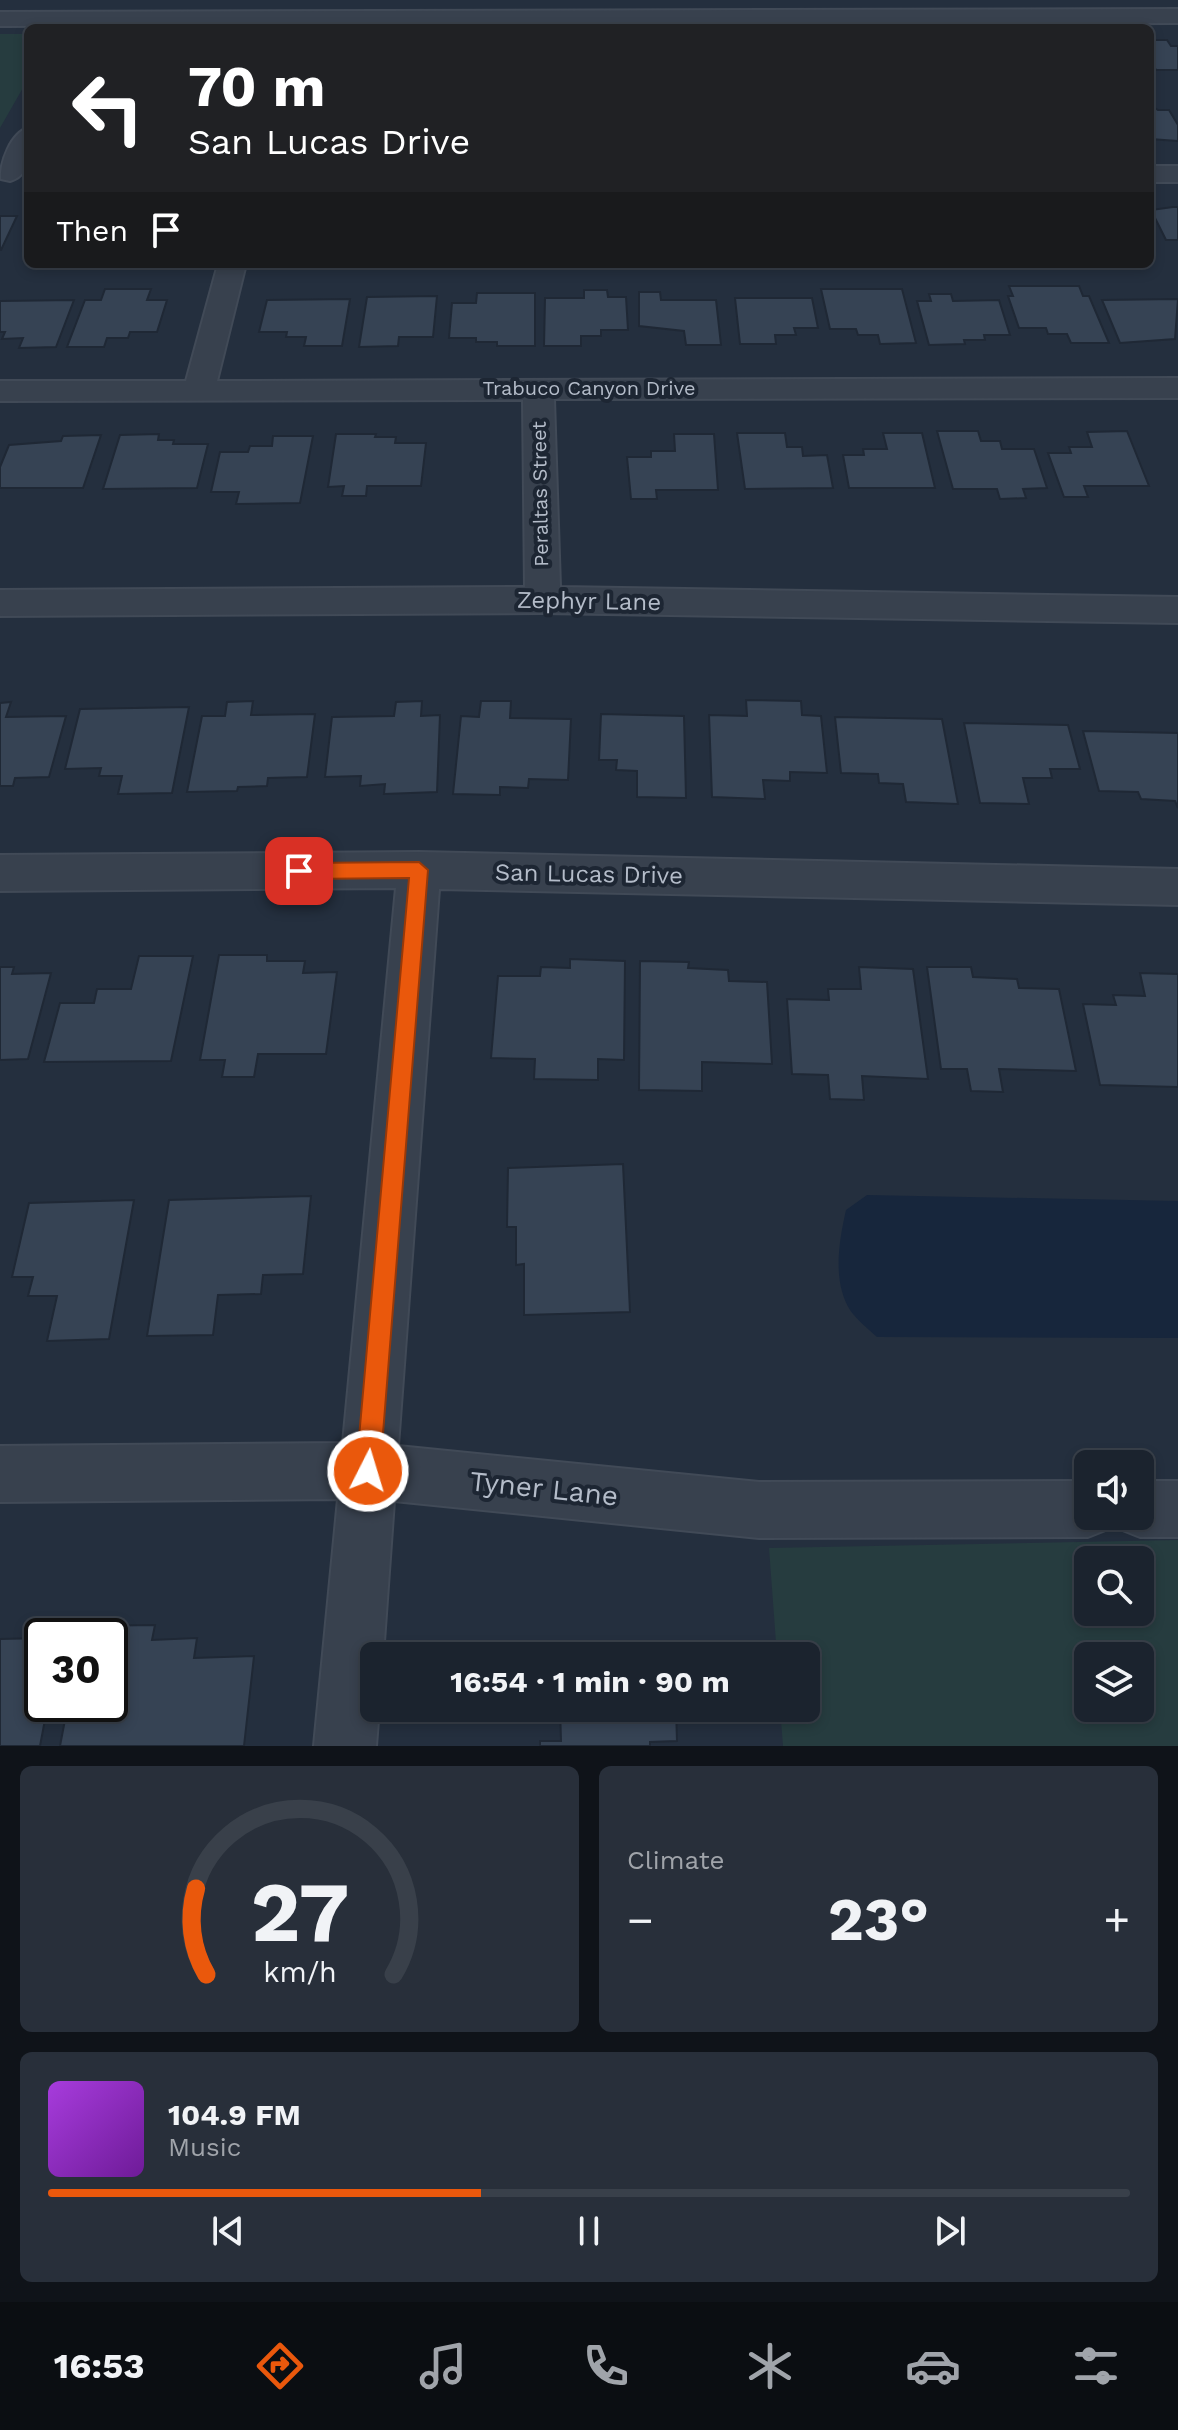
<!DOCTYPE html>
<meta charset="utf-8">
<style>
:root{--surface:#1b232e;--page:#282f3a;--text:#f1f3f6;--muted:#a0a4aa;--line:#39404a;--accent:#ea580c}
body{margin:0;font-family:"Work Sans",sans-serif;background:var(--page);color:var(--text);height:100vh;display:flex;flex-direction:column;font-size:30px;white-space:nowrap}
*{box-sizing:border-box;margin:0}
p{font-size:26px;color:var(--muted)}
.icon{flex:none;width:44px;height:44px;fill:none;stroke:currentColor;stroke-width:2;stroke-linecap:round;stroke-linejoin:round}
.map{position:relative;height:1746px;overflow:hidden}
.details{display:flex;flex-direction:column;gap:20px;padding:20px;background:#0f1319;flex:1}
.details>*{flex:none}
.top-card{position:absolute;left:24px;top:24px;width:1130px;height:244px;border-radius:12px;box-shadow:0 4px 12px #0003,0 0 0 2px var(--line);background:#202124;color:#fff;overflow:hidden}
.tools{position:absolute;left:1074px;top:1450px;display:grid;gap:16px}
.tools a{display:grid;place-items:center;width:80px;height:80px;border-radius:12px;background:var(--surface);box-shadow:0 4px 12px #0003,0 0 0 2px var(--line);font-size:40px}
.speed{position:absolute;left:24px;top:1618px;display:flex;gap:16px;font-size:40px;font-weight:700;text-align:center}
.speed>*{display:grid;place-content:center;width:104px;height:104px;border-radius:50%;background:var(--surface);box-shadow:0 4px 12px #0003,0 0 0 2px var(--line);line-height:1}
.speed .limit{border:4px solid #111;border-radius:12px;background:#fff;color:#111}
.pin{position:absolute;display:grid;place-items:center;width:68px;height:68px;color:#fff;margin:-34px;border-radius:16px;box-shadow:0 4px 12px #0006}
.me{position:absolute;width:88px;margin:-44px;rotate:5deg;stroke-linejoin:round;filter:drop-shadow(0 0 6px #0008)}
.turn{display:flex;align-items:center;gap:28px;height:168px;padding:0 32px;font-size:36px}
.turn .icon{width:104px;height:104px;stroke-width:2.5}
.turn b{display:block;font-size:56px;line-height:68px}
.then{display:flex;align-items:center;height:76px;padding:0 32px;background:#0003;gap:16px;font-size:30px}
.big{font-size:60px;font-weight:700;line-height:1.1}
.details .card{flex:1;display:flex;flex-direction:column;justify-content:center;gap:12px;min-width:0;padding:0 28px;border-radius:12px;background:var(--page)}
.details .dial{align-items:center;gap:0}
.dial svg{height:208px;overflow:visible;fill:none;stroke:var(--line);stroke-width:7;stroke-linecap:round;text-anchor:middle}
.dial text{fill:var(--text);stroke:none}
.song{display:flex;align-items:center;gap:24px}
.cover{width:96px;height:96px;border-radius:12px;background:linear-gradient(135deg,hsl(280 70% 55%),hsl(280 70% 35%))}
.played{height:8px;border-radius:4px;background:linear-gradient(90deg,var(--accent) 40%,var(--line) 40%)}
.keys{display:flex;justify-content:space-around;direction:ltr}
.heat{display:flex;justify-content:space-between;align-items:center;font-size:44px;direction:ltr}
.details .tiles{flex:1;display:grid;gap:20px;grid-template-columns:1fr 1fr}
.card:last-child{grid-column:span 2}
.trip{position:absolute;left:360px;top:1642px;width:460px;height:80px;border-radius:12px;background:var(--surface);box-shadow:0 4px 12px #0003,0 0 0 2px var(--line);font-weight:700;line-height:80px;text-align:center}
.dock{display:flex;height:128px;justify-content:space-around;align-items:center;background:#0b0e12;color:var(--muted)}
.dock .icon{width:56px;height:56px}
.dock .current{color:var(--accent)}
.dock b{font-size:36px;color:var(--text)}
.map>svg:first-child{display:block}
.green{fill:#263c3f;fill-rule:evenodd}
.water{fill:#17263c}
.building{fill:#364354;stroke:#1f2835;stroke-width:2}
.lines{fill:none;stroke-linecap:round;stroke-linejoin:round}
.minor-casing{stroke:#414a57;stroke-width:4}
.minor{fill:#38414e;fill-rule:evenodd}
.route{fill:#ea580c;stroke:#983908;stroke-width:2}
.labels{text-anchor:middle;stroke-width:8;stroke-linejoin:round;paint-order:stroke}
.far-street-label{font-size:20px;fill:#b4bcc9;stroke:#1d2633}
.street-label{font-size:24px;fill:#b4bcc9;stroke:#1d2633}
.near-street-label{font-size:28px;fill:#b4bcc9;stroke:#1d2633}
</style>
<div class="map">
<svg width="1178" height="1746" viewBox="0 0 1178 1746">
<rect width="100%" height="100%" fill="#242f3e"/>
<!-- green -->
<path class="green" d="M0 34H28V79L0 128Z
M1178 1540V1746H783L780 1708H806V1656H777L769 1548ZM1088 1560H1140V1612H1088ZM1088 1656H1140V1708H1088Z"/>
<!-- water -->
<path class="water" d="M867 1195 1178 1201V1338L877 1337C868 1329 857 1320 850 1310 832 1281 839 1241 846 1210Z"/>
<!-- building -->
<path class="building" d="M1150 40H1167L1171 46H1178V70H1156L1150 59Z
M1150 105 1158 110H1169L1178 125V141L1150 139Z
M1173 207H1178V240H1166L1151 210Z
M0 216H17L1 250H0Z
M1009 286H1079L1083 296H1089L1109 343H1071L1067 334H1048L1046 328H1019L1008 296H1013Z
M105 289H151L147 300H167L157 332H130L128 338H107L104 347H67L85 300H101Z
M821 289H902L916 343 880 344 878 335H858L856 329H830Z
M584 290H607L608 297H626L628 330H601V336H581V346H544L545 298H584Z
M639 292H660L661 300H716L721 345H686L684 331 639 326Z
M477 293H535V346H497V342H476V338H449L452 303H476Z
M929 294H951L953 301 999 300 1010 335H984L985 340H964L965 344 929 345 917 301H931Z
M437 296 433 337H399L398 346 359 347 367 297Z
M735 298H812L818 328H794L796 335H775L776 344H740Z
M350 299 342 346H304L306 337H286L287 332H259L267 300Z
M1178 299 1175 339 1120 343 1102 300Z
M74 300 56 347 19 348 23 338 2 339 5 332H0V301Z
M937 431H978L981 441H1000L1002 449H1034L1047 488 1023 489 1026 498 1000 499 997 489H953Z
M1127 431 1149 486H1084L1088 497H1064L1048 453H1071L1069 447H1092L1087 432Z
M737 433H785L787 447H802L803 456 827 455 833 488 745 489Z
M883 433H922L935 488H849L843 455H864L863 449H887Z
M159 434 158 440H174L173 444H208L197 488 103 489 120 435Z
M336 434H376L375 437H396L395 443H426L421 486H367L366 496H342L344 486 328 487Z
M674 434H714L718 490H656L657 499H631L627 457H651V451H675Z
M101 435 83 488H0V467L9 445 61 441 63 436Z
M273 436H313L300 503 236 504 239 492H211L220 452H248L250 446H272Z
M746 700 801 701 802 715 821 716 827 773 790 772V781L763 780 765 799 712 797 709 715 747 716Z
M253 701 251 715 315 714 307 777 268 778 267 786 238 787 237 791 187 792 202 716H225L227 702Z
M422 701 421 716 440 715 437 792 384 794 385 784 360 786 361 776 325 777 332 717 394 716 396 702Z
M481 701H511L510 718 571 719 568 780 529 779 528 788 500 787V795L453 794 461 716 479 717Z
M11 702 6 717 66 716 49 777 15 778 13 786H0V703Z
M189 707 172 793 118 794 122 776H99L101 768 65 769 80 709Z
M601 714 684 716 686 798 637 797V771L616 770 617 760H599Z
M835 717 942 719 958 804 906 802 903 784 879 783 878 774 841 773Z
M964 723 1068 725 1080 769H1050L1052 778H1023L1029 804 980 803Z
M1083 731 1178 733V808L1175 801 1141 799 1138 792 1099 791Z
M219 955H267V961H305L303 973 337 972 326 1054H258L254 1077H222L225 1060H200Z
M139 956H193L171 1061 44 1062 60 1003H94L97 989H131Z
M570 959 625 961 624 1060 598 1059V1080L534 1079 535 1059 491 1058 498 976H540L541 967 570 968Z
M640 961 689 962 688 968 728 970 729 981 767 982 772 1064 702 1062V1091L639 1090Z
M0 967H14L12 974 51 973 28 1059 0 1060Z
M859 967 913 969 928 1079 862 1076 864 1100 830 1099 828 1075 792 1074 787 999 829 1000 828 989H861Z
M927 967H971L973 977 1017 979 1019 988 1059 989 1076 1071 999 1069 1003 1092 971 1091 967 1069H941Z
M1140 973 1178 974V1087L1100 1085 1083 1004 1116 1005 1113 995 1145 996Z
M623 1164 630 1312 524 1315V1264L516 1265V1227H507L508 1168Z
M311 1196 303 1274 263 1275 261 1294 218 1295 213 1335 147 1336 169 1200Z
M134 1200 109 1339 47 1341 57 1296H28L33 1277H12L29 1203Z
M155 1625 152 1640 197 1638 194 1658 254 1656 244 1746H60L68 1704H110V1636H81L83 1626Z
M42 1638V1704H48L40 1746H0V1639Z
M560 1708H676L677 1741 650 1742V1746H540V1741H561Z"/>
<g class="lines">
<!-- minor casing -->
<g class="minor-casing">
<path id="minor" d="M1178 9V23L0 26V12Z
M28 128C28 148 33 175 10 181L1 179C0 162 11 133 28 128Z
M1150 166H1178V182H1150Z
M218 264H246L217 381 1178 378V398L554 399 560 587 1178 597V623L543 613 0 616V590L525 587 523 400 0 401V381H186Z
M419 852 1178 869V905L439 889 398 1446 759 1482 1088 1481V1516H1113L1108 1529 1088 1537 759 1538 394 1501 383 1656H374V1708H379L376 1746H314L338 1499 0 1502V1446L343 1443 396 888 0 891V855Z
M1140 1481H1178V1537H1140L1120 1529 1115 1516H1140Z"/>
</g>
<!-- minor -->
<use href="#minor" class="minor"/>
</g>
<!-- route -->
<path class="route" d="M419 862 428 870 380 1471 377 1479 368 1483 360 1479 356 1471 409 878 299 879 290 871 299 863Z"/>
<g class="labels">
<!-- far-street labels -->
<g class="far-street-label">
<text x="589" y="395">Trabuco Canyon Drive</text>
<text transform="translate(540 494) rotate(-91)" y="7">Peraltas Street</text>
</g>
<!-- street labels -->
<g class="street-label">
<text transform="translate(589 601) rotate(1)" y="8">Zephyr Lane</text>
<text transform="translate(589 874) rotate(1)" y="8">San Lucas Drive</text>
</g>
<!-- near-street labels -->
<g class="near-street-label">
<text transform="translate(544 1488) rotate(6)" y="10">Tyner Lane</text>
</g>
</g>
</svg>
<div class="tools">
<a><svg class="icon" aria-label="sound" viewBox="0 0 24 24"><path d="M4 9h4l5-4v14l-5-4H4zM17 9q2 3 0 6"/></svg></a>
<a><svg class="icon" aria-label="search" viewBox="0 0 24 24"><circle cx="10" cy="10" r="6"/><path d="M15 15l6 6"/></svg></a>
<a><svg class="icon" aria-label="layers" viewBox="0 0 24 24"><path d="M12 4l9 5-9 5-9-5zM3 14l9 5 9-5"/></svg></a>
</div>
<div class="speed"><div class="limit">30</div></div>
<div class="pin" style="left:299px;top:871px;background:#d93025"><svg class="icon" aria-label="arrive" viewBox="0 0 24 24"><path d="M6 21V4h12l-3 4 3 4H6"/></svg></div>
<svg class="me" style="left:368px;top:1471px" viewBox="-20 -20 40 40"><circle r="17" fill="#ea580c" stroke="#fff" stroke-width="3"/><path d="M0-11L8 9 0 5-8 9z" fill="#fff"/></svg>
<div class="trip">16:54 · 1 min · 90 m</div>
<div class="top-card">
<div class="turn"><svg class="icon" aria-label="left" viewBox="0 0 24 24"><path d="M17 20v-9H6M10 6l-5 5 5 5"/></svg><div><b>70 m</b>San Lucas Drive</div></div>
<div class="then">Then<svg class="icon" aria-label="arrive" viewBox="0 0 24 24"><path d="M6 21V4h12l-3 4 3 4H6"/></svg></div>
</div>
</div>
<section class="details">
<div class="tiles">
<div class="card dial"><svg viewBox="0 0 100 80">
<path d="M14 69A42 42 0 1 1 86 69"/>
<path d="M14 69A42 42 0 0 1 10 36" stroke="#ea580c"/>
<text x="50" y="56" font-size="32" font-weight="700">27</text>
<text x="50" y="72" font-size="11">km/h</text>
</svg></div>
<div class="card"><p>Climate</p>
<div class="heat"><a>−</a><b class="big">23°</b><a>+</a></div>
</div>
<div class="card">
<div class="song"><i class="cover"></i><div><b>104.9 FM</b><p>Music</p></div></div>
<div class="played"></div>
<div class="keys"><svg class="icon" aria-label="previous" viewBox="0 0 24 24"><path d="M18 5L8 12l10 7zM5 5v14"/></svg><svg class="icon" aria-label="pause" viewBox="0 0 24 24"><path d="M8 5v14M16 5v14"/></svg><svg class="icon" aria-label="next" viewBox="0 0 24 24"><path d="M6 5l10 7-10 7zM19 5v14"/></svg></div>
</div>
</div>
</section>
<nav class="dock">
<b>16:53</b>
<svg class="icon current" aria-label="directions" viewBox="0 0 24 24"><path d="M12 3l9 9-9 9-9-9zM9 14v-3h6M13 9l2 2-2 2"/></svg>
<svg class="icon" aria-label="music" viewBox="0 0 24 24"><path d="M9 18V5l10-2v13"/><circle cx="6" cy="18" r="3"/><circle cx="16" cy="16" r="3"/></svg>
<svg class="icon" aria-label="phone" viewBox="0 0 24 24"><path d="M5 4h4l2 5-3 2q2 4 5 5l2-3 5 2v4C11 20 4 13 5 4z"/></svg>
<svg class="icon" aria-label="climate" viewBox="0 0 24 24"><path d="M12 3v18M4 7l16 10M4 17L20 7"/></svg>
<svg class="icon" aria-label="car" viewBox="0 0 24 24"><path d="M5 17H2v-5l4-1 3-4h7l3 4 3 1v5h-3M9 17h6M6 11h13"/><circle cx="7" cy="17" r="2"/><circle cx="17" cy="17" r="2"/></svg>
<svg class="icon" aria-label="filters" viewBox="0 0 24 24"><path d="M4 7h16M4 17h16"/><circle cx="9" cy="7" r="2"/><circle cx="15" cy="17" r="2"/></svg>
</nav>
